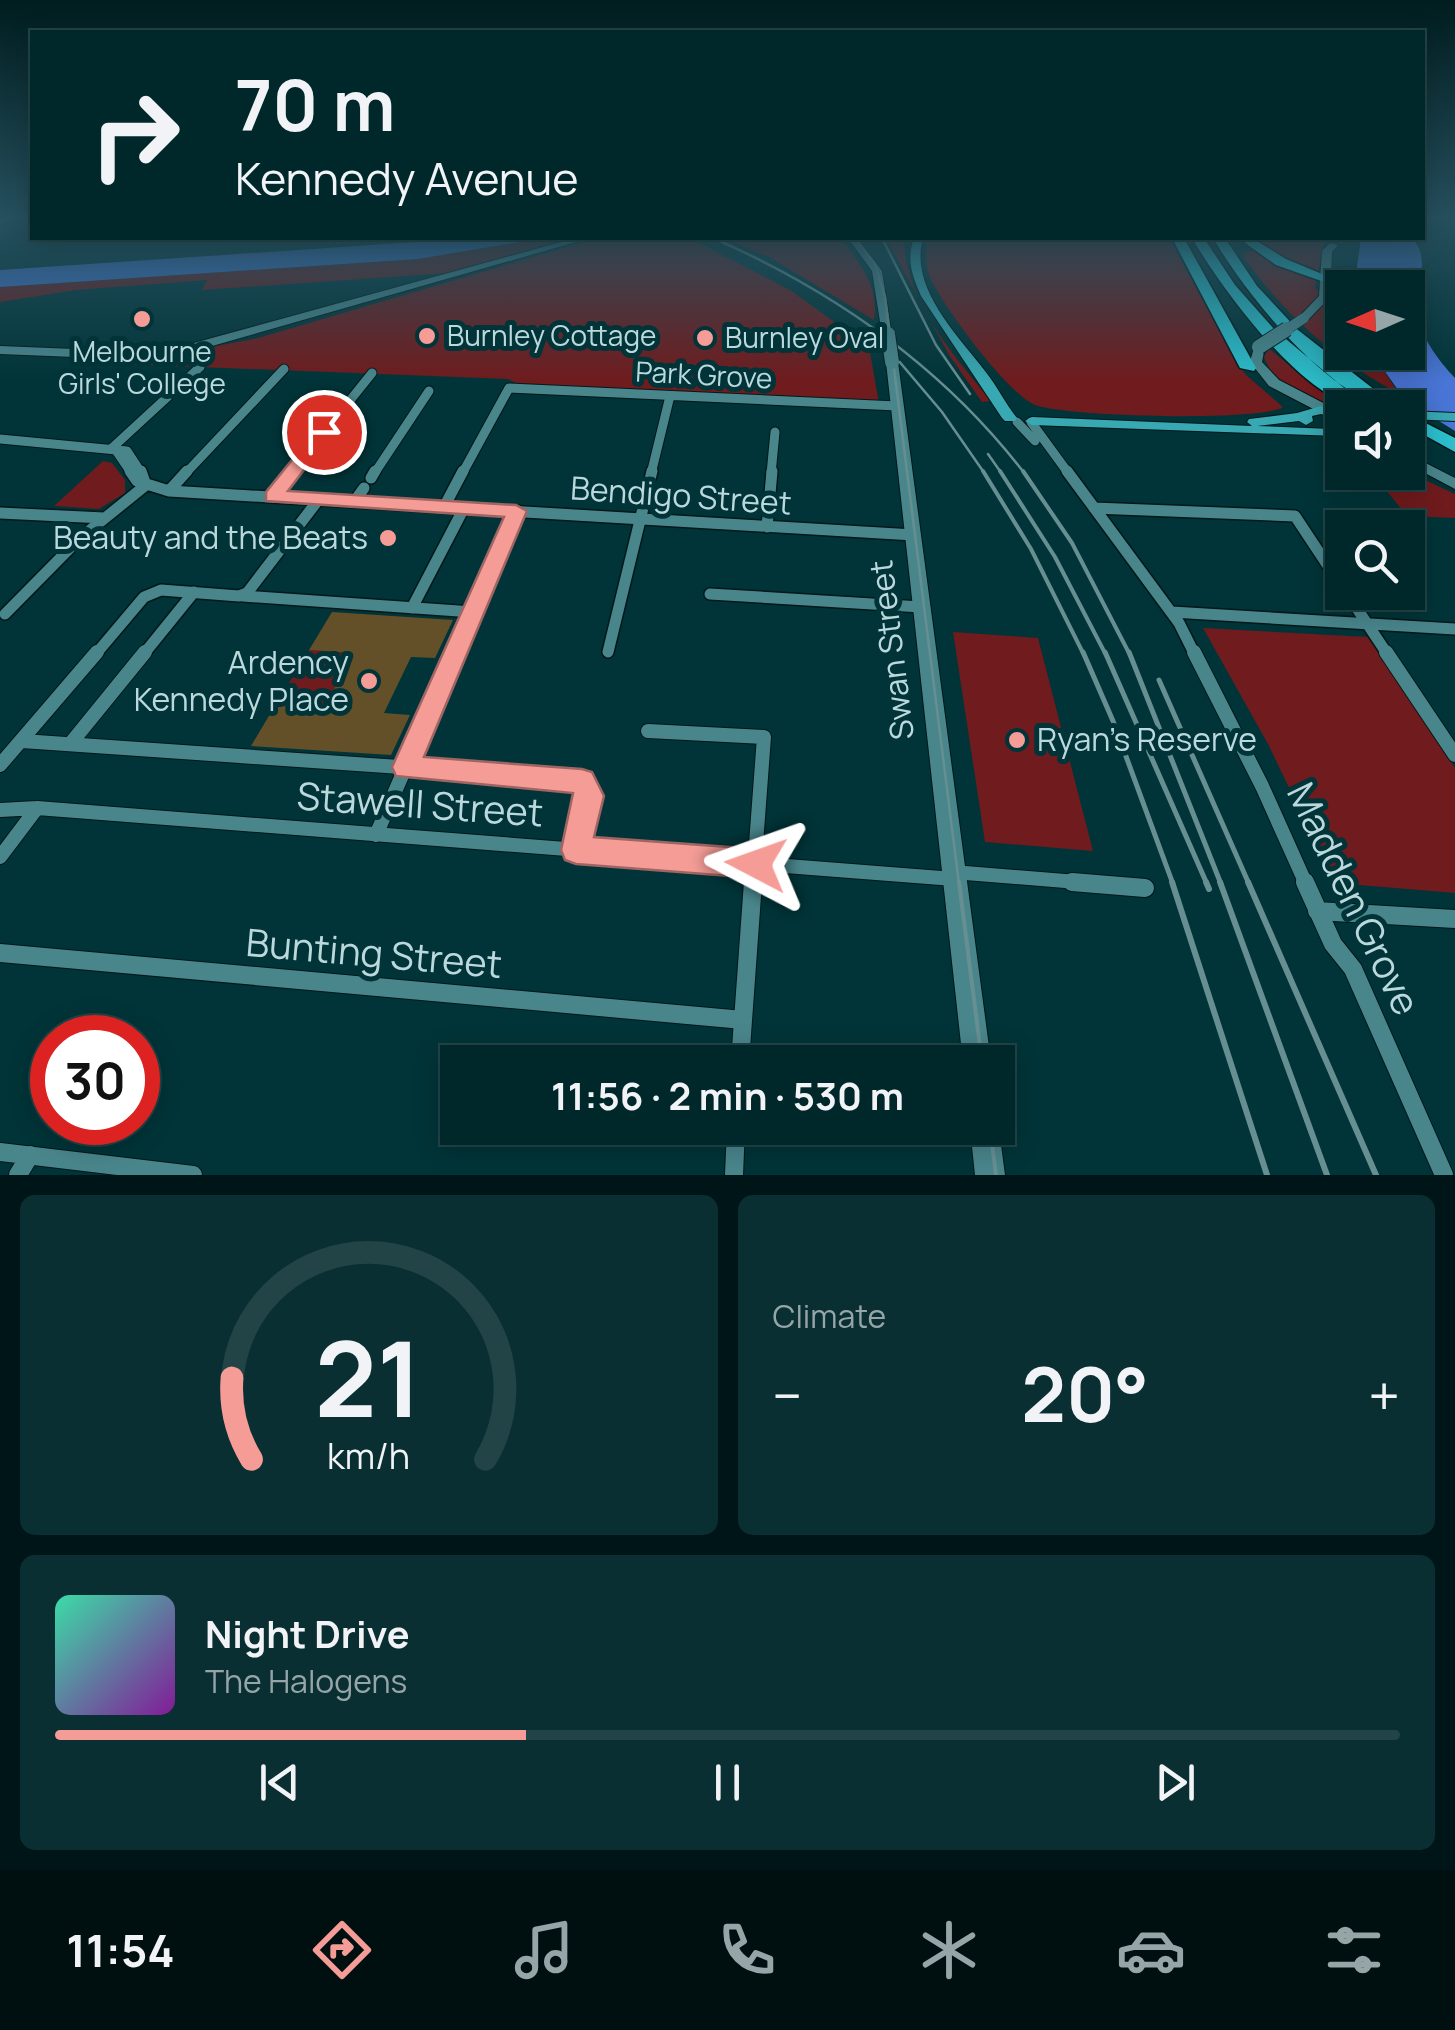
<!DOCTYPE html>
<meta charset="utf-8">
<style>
:root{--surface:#00272a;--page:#0a2f32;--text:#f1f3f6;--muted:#95a5a8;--line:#224447;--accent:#f59c96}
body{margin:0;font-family:Manrope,sans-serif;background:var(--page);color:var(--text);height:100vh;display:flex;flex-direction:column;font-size:38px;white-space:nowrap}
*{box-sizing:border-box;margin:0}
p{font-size:32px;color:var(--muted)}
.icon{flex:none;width:55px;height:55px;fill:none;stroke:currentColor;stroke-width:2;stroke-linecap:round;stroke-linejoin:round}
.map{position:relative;height:1175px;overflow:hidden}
.details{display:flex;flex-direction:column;gap:20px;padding:20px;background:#001517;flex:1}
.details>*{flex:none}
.banner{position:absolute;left:30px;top:30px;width:1395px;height:210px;border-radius:0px;box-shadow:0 5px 25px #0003,0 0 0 2px var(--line);background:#00272a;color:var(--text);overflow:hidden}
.needle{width:65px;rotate:267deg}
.controls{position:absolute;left:1325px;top:270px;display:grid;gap:20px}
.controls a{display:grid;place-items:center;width:100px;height:100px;border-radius:0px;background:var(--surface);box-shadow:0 5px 25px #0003,0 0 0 2px var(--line);font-size:50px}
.speed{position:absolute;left:30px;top:1015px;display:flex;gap:20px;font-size:50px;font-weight:700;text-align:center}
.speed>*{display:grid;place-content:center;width:130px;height:130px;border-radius:50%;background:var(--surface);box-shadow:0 5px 25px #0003,0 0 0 2px var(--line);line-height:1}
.speed .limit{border:15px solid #d22;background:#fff;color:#111}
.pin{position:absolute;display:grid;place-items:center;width:85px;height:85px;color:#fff;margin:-42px;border:5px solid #fff;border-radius:50%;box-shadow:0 2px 10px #0007}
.me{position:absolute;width:110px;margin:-55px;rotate:274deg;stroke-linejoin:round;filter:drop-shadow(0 0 8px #0008)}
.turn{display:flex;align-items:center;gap:35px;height:210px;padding:0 40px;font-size:45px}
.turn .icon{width:130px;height:130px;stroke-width:2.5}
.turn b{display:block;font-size:70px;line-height:85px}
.big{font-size:75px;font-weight:700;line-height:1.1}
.details .widget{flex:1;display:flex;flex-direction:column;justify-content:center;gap:15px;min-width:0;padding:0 35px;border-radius:15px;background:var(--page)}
.details .dial{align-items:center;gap:0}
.dial svg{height:260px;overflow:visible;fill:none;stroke:var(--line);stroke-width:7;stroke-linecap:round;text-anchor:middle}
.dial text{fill:var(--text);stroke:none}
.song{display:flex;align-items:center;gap:30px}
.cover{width:120px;height:120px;border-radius:15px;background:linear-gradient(135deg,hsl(160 70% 55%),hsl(290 70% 35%))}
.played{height:10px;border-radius:5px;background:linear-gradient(90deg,var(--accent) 35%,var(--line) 35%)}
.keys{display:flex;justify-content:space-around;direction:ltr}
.heat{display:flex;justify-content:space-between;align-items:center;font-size:55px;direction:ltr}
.details .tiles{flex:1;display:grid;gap:20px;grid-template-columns:1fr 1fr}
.widget:last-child{grid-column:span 2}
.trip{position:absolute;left:440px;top:1045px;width:575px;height:100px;border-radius:0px;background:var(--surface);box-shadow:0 5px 25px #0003,0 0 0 2px var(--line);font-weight:700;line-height:100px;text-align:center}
.dock{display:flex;height:160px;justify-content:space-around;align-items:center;background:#001011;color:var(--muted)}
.dock .icon{width:70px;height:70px}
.dock .on{color:var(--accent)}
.dock b{font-size:45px;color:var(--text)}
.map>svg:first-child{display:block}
.green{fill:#701b1d}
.water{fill:#4975d6}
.building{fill:#635028}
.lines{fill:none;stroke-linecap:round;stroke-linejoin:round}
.street-far4-casing{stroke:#05181a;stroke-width:8}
.street-far3-casing{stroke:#05181a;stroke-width:11}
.street-far2-casing{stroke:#05181a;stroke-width:14}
.street-far1-casing{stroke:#05181a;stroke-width:16}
.street-casing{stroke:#05181a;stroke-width:20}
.secondary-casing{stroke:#05181a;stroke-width:2}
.primary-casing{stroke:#05181a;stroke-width:2}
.highway-casing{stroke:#05181a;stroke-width:3}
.street-far4{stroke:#49868c;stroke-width:6}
.street-far3{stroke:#49868c;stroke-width:9}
.street-far2{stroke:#49868c;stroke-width:11}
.street-far1{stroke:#49868c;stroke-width:14}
.street{stroke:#49868c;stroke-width:18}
.secondary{fill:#49868c;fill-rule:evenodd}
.primary{fill:#38a8b2;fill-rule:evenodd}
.highway{fill:#2cbecb;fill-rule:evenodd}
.tram-far1{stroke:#678f92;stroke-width:2.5}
.tram{stroke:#678f92;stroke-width:4}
.rail-far3{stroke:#678f92;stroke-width:2.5}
.rail-far2{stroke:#678f92;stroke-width:4}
.rail-far1{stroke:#678f92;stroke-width:5}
.rail{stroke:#678f92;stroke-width:6}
.secondary-bridge-far1-casing{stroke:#05181a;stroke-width:11;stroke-linecap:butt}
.secondary-bridge-casing{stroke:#05181a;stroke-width:16;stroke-linecap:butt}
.secondary-bridge-far1{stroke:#49868c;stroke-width:10}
.secondary-bridge{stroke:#49868c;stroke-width:14}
.route{fill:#f59c96;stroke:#9f6562;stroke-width:2.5}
.poi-dot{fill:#f59c96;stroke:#003438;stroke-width:4}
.labels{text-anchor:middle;stroke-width:10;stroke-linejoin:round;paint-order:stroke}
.far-poi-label{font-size:28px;fill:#bbd9dc;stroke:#003438;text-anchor:start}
.far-street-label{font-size:28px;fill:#bbd9dc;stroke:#003438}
.street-label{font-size:32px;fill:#bbd9dc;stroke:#003438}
.poi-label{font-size:32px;fill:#bbd9dc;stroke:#003438;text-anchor:end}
.near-street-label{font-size:38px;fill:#bbd9dc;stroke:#003438}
</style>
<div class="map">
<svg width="1455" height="1175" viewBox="0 0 1455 1175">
<rect width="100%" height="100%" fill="#003438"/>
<!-- green -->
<path class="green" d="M543 238H569L447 273 202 290 207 280 76 290 0 302V287L418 259Z
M598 238H690L790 290 869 347 879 403 520 385 508 379 124 364 258 338Z
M724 238H840C860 263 879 285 874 320L769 257Z
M886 238H904C903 298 954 356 991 401L982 402 949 355Z
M927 238H1169L1234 358 1246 375 1283 407C1262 422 1057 417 1033 404 1005 390 941 304 929 275 925 263 926 250 927 238Z
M1247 238H1325L1315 288 1337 306 1342 294V352L1372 353 1399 394C1333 358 1285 315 1242 255L1254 249Z
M1269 349 1341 406C1313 401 1274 386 1264 357Z
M103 461 112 463 125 480V493L99 509 54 506Z
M1408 472 1455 494V518L1407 516 1372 473Z
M1203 628 1369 637 1455 768V893L1335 883 1268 744Z
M953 632 1038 638 1093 851 985 842Z
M309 650 353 653 324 708 276 704Z"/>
<!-- water -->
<path class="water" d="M476 238H543L418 259 0 287V270Z
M1361 238H1412C1431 258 1417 283 1417 308 1418 334 1438 360 1455 378V431L1405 400 1372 353 1408 352V288H1354Z"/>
<!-- building -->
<path class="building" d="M332 612 453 620 435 658 411 657 384 713 410 715 391 755 251 746 276 704 324 708 353 653 309 650Z"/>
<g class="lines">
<!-- street-far4 casing -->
<g class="street-far4-casing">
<path id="street-far4" d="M0 221 5 219"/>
</g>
<!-- street-far3 casing -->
<g class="street-far3-casing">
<path id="street-far3" d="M1017 422 1035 441
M1031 422 1069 474
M0 439 127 451 142 474
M112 448 200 367
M115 449 132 474
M185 474 284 369
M291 474 372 373
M374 474 429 391
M462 474 509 388 897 406
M651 474 670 396
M771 474 775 432"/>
</g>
<!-- street-far2 casing -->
<g class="street-far2-casing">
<path id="street-far2" d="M130 471 137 481 169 491 914 535
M141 471 146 485
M1067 471 1179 623 1195 655
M371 478 375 471
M169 491 187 471
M273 496 293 471
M354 502 364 488
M444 507 463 471
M1094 508 1295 516 1342 587
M0 513 104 518
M767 527 772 471
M1346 592 1388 655
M710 594 921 607
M243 596 473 612
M412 608 464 508
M1172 612 1455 629
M5 614 79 539 146 485
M608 652 652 471
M95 655 144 597 161 590 239 596 247 593 319 499
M143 655 194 592
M454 655 517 511"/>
</g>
<!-- street-far1 casing -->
<g class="street-far1-casing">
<path id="street-far1" d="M1194 652 1262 786 1306 884
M1386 652 1455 755
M648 731 764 737 753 884
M22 741 574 779 588 788 589 796 576 850
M71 743 145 652
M0 765 97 652
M0 810 37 808 954 879
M376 835 456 652
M0 857 37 808
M953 872 1102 884"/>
</g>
<!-- street casing -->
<g class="street-casing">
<path id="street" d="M1072 882 1145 888
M1305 882 1333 944 1353 969 1444 1175
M1317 911 1455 919
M0 953 743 1020
M740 1062 753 882
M0 1152 193 1175
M18 1175 30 1155
M734 1175 736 1128"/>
</g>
<!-- secondary casing -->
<g class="secondary-casing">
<path id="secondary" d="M576 238H590L191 352 124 359 0 354V346L124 351 190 344Z
M848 238H857L882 271 892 337 882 334 872 271Z
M1330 243 1338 245 1332 252 1330 297 1308 320H1300V316L1319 296 1322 251Z
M1255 344 1265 347 1262 362 1279 380 1331 407V413H1321L1269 386 1250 362Z
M892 358 898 362 991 1062H963L886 362Z
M1408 454 1455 478V489L1408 464Z
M998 1122 1005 1175H975L970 1128H998Z"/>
</g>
<!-- primary casing -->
<g class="primary-casing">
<path id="primary" d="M914 238H923C909 288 957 334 985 371 997 386 1005 403 1017 418L1015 421H1005L1002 418 921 296C912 275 906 260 914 238Z
M1321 406 1342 412V420L1321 414 1312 416 1313 421 1306 425 1299 421 1257 426 1332 429 1337 430V436L1032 425 1025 421 1032 417 1252 426 1247 422 1249 419 1297 413Z
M1408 411 1455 413V421L1408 419Z"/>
</g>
<!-- highway casing -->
<g class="highway-casing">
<path id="highway" d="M1172 238H1184L1256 368 1254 371 1240 368Z
M1192 238H1204L1235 285 1274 329 1368 408C1308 408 1221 288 1192 238Z
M1213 238H1225L1257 286 1298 330 1398 408C1335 408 1243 290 1213 238Z
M1238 238H1252L1286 259 1334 279 1327 283 1276 265Z
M1408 414 1455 438V452L1408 426Z"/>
</g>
<!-- street-far4 -->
<use href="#street-far4" class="street-far4"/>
<!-- street-far3 -->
<use href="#street-far3" class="street-far3"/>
<!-- street-far2 -->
<use href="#street-far2" class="street-far2"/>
<!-- street-far1 -->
<use href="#street-far1" class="street-far1"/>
<!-- street -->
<use href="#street" class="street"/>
<!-- secondary -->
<use href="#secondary" class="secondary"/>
<!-- primary -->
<use href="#primary" class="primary"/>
<!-- highway -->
<use href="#highway" class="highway"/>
<!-- tram-far1 -->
<path class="tram-far1" d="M854 238 875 264 885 297 959 884"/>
<!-- tram -->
<path class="tram" d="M959 882 982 1062
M990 1128 996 1175"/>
<!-- rail-far3 -->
<path class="rail-far3" d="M713 238C836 292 943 367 1025 474
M882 238 936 345 970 394
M898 360 942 412 985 474
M988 454 1002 474"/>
<!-- rail-far2 -->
<path class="rail-far2" d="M983 471 1031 549 1084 655
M1000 471 1055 557 1106 655
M1023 471 1072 543 1130 655"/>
<!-- rail-far1 -->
<path class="rail-far1" d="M1083 652 1113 721 1173 884
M1105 652 1207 884
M1129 652 1221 884
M1159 680 1249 884"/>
<!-- rail -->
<path class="rail" d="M1172 882 1267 1175
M1206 882 1209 889
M1220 882 1327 1175
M1248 882 1376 1175"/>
<!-- secondary-bridge-far1 casing -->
<g class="secondary-bridge-far1-casing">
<path id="secondary-bridge-far1" d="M1283 332 1304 318"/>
</g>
<!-- secondary-bridge casing -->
<g class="secondary-bridge-casing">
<path id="secondary-bridge" d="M888 334 892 362
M1259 347 1287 329"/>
</g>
<!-- secondary-bridge-far1 -->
<use href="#secondary-bridge-far1" class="secondary-bridge-far1"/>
<!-- secondary-bridge -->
<use href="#secondary-bridge" class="secondary-bridge"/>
</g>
<!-- sky -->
<linearGradient id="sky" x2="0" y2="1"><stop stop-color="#001d1f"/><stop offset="0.57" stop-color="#26505e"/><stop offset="1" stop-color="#26505e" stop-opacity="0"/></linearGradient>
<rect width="1455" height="383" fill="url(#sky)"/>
<!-- route -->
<path class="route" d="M324 427 333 432 288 491 516 505 527 511 424 757 582 769 592 772 604 796 594 837 756 849 766 854 771 864 766 874 756 878 576 864 565 860 561 850 573 793 396 776 392 767 504 517 266 501V492L318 428Z"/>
<!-- markers -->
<g class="poi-dot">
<circle cx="142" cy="319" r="10"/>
<circle cx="427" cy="336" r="10"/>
<circle cx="705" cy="338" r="10"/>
<circle cx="388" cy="538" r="10"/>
<circle cx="369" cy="681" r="10"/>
<circle cx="1017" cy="740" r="10"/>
</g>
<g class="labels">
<!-- far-poi labels -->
<g class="far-poi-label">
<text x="447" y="346">Burnley Cottage</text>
<text x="725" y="348">Burnley Oval</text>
<text x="142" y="362" text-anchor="middle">Melbourne<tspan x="142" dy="32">Girls' College</tspan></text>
</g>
<!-- far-street labels -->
<g class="far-street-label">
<text transform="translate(704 375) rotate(3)" y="10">Park Grove</text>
</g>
<!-- street labels -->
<g class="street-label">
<text transform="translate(681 496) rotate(4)" y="11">Bendigo Street</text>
<text transform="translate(892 650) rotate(-97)" y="11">Swan Street</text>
</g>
<!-- poi labels -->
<g class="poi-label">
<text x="368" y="549">Beauty and the Beats</text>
<text x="349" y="674">Ardency<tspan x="349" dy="37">Kennedy Place</tspan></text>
<text x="1037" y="751" text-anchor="start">Ryan's Reserve</text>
</g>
<!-- near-street labels -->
<g class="near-street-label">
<text transform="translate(420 805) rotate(4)" y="13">Stawell Street</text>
<text transform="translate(1353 899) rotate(64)" y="13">Madden Grove</text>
<text transform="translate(374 954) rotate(5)" y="13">Bunting Street</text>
</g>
</g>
</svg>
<div class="controls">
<a><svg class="needle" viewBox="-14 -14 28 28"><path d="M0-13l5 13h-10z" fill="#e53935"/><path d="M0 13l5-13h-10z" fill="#95a5a8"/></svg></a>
<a><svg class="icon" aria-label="sound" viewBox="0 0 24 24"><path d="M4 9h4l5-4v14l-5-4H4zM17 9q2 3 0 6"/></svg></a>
<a><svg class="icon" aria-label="search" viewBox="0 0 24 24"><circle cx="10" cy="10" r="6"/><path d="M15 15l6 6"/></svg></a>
</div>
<div class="speed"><div class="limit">30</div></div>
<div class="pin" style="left:324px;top:432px;background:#d93025"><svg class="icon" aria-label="arrive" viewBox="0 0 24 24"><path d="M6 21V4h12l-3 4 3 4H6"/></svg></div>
<svg class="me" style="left:756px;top:864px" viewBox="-20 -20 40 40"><path d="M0-17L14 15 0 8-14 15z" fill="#f59c96" stroke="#fff" stroke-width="4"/></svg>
<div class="trip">11:56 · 2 min · 530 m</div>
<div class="banner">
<div class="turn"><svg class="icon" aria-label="right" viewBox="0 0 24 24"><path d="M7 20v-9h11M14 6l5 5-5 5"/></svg><div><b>70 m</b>Kennedy Avenue</div></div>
</div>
</div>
<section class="details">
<div class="tiles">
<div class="widget dial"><svg viewBox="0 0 100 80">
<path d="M14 69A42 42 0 1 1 86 69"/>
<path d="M14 69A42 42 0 0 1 8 44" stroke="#f59c96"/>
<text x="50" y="56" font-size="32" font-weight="700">21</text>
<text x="50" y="72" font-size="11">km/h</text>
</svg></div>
<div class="widget"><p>Climate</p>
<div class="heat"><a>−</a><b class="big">20°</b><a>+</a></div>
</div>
<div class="widget">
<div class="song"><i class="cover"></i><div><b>Night Drive</b><p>The Halogens</p></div></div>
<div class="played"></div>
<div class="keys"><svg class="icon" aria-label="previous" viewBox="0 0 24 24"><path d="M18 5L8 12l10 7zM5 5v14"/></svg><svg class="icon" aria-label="pause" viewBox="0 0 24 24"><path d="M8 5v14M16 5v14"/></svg><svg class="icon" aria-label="next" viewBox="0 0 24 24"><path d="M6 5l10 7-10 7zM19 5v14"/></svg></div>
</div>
</div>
</section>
<nav class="dock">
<b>11:54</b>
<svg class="icon on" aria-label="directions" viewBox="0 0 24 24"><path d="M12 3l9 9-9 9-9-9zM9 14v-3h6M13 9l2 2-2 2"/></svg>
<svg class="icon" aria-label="music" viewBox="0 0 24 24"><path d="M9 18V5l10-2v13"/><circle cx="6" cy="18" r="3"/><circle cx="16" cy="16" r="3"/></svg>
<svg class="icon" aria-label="phone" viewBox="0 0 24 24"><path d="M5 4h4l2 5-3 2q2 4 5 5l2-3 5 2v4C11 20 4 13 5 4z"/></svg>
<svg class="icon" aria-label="climate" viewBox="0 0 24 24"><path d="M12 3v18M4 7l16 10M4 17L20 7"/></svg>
<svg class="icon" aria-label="car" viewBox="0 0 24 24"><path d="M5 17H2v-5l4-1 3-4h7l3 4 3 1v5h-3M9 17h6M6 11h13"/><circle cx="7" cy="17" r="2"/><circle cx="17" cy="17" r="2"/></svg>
<svg class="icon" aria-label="filters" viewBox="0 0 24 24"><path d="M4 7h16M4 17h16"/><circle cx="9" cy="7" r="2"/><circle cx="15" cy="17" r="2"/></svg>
</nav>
